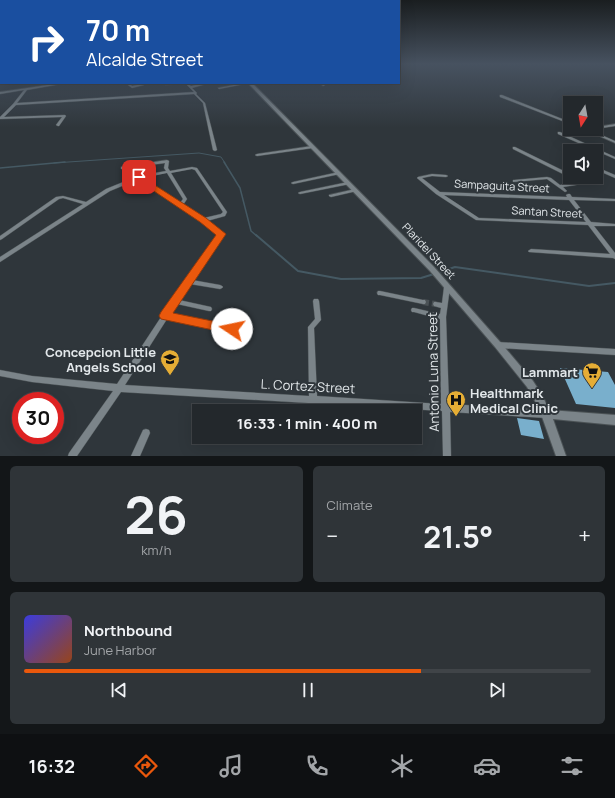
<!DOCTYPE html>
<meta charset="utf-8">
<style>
:root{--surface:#23282c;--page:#2f3438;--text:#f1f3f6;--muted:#a3a6a9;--line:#404448;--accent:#ea580c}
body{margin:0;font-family:Manrope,sans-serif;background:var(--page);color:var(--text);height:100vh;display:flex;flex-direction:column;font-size:15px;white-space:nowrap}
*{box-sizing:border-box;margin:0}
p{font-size:13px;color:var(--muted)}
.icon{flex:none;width:22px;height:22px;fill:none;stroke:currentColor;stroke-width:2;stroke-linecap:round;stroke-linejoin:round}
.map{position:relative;height:456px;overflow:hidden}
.panel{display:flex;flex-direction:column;gap:10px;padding:10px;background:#131618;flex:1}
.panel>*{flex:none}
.top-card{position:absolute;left:0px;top:0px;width:400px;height:84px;box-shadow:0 4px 16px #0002,0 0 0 1px var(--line);background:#1a4fa0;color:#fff;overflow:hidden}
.needle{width:26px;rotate:191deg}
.controls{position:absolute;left:563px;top:96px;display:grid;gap:8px}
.controls a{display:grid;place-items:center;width:40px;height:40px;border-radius:0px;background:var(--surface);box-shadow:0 4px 16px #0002,0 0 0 1px var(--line);font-size:20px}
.speed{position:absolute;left:12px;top:392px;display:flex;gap:8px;font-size:20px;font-weight:700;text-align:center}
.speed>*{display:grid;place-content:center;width:52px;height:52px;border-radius:50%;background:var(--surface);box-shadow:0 4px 16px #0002,0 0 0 1px var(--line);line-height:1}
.speed .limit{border:6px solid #d22;background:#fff;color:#111}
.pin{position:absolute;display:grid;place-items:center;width:34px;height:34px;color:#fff;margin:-17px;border-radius:8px;box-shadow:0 2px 6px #0006}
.me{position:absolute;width:44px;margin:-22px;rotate:281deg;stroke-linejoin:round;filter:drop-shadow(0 0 3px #0008)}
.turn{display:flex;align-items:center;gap:14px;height:84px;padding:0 20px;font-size:18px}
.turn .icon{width:52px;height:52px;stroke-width:2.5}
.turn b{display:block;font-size:28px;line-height:34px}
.big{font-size:30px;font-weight:700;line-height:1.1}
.panel .widget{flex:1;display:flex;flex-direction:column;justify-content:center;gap:6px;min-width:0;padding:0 14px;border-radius:6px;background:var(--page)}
.panel .dial{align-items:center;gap:0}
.dial b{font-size:52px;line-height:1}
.song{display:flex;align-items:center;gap:12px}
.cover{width:48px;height:48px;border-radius:6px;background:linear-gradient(135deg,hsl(240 70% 55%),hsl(20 70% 35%))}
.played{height:4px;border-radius:2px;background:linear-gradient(90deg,var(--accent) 70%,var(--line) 70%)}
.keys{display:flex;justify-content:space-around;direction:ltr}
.heat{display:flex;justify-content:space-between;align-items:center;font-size:22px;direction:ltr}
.panel .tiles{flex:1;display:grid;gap:10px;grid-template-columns:1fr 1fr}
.widget:last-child{grid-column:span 2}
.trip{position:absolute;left:192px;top:404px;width:230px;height:40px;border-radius:0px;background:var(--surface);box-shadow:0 4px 16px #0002,0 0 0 1px var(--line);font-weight:700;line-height:40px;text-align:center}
.tab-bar{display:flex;height:64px;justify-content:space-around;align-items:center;background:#0e1012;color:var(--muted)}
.tab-bar .icon{width:28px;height:28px}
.tab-bar .current{color:var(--accent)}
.tab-bar b{font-size:18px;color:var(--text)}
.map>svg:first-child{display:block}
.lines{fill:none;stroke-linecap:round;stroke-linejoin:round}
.stream-far2{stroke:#455963;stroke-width:1}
.stream-far1{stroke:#455963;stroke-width:1.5}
.stream{stroke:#455963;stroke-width:2}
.building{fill:#79afcc}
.minor-tunnel{stroke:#4a5155;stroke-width:6;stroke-dasharray:6 3;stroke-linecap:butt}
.minor-casing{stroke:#4c5356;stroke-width:1}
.tertiary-casing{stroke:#4c5356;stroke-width:2}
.minor{fill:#7b8489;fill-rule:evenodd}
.tertiary{fill:#7b8489;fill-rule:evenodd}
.route{fill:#ea580c;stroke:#983908}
.labels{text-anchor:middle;stroke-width:4;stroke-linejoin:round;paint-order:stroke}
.street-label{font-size:11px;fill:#e3e8eb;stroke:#2f363b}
.near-poi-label{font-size:13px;font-weight:bold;fill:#e3e8eb;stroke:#2f363b;text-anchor:end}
.near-street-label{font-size:13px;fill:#e3e8eb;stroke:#2f363b}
</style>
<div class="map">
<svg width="615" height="456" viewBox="0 0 615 456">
<rect width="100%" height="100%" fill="#2f363b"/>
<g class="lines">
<!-- stream-far2 -->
<path class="stream-far2" d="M54 163 199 153 221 157 225 163"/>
<!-- stream-far1 -->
<path class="stream-far1" d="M224 162 240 188 251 231 257 236
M0 168 65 162"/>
<!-- stream -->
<path class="stream" d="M256 235 298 271 341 279 421 278 434 274
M437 273 455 267 589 286 615 283"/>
</g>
<!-- building -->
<path class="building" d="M560 368 608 372 615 385V408L576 404Z
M517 418 539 421 544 439 521 435Z"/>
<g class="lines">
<!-- minor-tunnel -->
<path class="minor-tunnel" d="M423 302 436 304"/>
<!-- minor casing -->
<g class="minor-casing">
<path id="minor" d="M61 83H67L27 90 17 103 194 92 185 83H187L191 86 205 83H210L192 88 197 93 196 94 205 103 217 150 215 151 213 150 203 103 194 94 16 105 4 117 65 115 66 116 59 126H58L56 125 62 117 0 119V117L13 104 24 90 0 94V92Z
M130 83H132L131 85 132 86 143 84 144 85 132 88 128 85Z
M166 83H182L181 84 165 85V83Z
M244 83H250L219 89 218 88Z
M320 83H323L325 85 323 86Z
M500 95H502L570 122V124L500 97Z
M615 124V126L596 129V127Z
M583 129H588L615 141V143Z
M558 132H560L615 157V159L558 134Z
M312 146 314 147 313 148 257 156 255 155 257 154Z
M513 147H515L570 174V177H573L578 182V184L576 185 563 187 567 191 565 192 547 179 513 182V180H514L547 177 551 178 560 185 574 183 569 177 513 149Z
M167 160 169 161 168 168 170 171 192 167 197 168 227 212 225 216 207 221 224 234 192 280 220 285 222 286 223 287 222 288 220 289 190 284 179 300 211 307 212 309 211 311H209L177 304 169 314 232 326 234 327 235 329 234 331 232 332 167 319 125 385 309 396 308 327 315 319 313 301 314 299H318L319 301 321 320 314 328 317 396 441 404 440 319 414 312H412L411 310 412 308H414L440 314 441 308 434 306 433 304 434 302H436L442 303 444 287 445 286H449L450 287 446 317 449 404 546 410 549 411 550 414 549 417 546 418 450 412 451 456H443L442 411 121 392 77 456H68L69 453 113 391 32 382 0 376V370L32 376 117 384 163 314 218 234 201 221 139 179 110 191 0 262V257L83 204 63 198 59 199 2 239 0 240V236L56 197 63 196 86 202 106 189 138 176 166 171 164 168 165 163 122 169H121V167ZM192 169 195 170 223 212 221 214 204 218 183 205 187 199 171 173ZM167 173 183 199 180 203 143 178Z
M599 169H601L615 175V178L599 171Z
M339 172H340V174L293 184 291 183 293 182Z
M432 174 446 175 448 176 446 177 432 176 422 178 440 192 567 197 566 195 568 194H570L572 197 615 199V201L574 200 591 222 615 224V226H594L615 253V259L613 258 529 252 528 251 531 249 610 254 588 225 476 220 436 194 417 178 418 177ZM444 195 569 200 586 222 479 218Z
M348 182H350V184L300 194 298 193 300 192Z
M355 189H357V191L331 197 329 196V195Z
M378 291H380L423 300H425L426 302 425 304H423L380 295H378L377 293Z
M498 342 615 349V355L498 348 496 347 495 345 496 343Z
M146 429 149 430 150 433 140 456H131L143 430Z"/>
</g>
<!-- tertiary casing -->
<g class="tertiary-casing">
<path id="tertiary" d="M248 83H252L434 267 501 343 533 381 542 395 549 410 615 415V425L553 419 566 456H556L541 414 535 401 527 387 495 347 430 271Z"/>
</g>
<!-- minor -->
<use href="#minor" class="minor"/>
<!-- tertiary -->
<use href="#tertiary" class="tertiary"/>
</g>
<!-- sky -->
<linearGradient id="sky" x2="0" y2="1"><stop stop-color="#1a1e20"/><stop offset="0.5" stop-color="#475260"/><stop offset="1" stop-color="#475260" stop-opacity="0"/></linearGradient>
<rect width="615" height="128" fill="url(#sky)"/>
<!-- route -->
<path class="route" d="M139 175 206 218 226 234 173 313 232 325 237 326 238 329 237 333 232 334 161 319 159 316 161 312 216 235 200 222 136 179 135 177Z"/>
<!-- icons -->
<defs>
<g id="school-pin" transform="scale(1)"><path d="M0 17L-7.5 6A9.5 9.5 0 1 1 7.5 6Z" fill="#e5ad35" stroke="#2f363b"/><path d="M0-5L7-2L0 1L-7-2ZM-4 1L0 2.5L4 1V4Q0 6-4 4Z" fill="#111"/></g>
<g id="supermarket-pin" transform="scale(1)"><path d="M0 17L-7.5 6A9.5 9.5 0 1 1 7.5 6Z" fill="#e5ad35" stroke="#2f363b"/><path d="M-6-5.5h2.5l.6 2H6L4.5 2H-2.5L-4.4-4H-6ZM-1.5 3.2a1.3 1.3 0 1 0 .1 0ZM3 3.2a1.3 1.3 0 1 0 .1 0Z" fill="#111"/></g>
<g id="hospital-pin" transform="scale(1)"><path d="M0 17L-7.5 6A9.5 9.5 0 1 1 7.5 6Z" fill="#e5ad35" stroke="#2f363b"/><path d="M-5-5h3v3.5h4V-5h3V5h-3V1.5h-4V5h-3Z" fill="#111"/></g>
</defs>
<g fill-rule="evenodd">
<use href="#school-pin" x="170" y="359"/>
<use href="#supermarket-pin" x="592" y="372"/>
<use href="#hospital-pin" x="456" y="400"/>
</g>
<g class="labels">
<!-- street labels -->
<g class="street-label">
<text transform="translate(502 186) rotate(3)" y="4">Sampaguita Street</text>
<text transform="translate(547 212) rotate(3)" y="4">Santan Street</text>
<text transform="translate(429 251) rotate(47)" y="4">Plaridel Street</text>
</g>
<!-- near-poi labels -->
<g class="near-poi-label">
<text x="156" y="357">Concepcion Little<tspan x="156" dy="15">Angels School</tspan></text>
<text x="578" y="377">Lammart</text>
<text x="470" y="398" text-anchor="start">Healthmark<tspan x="470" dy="15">Medical Clinic</tspan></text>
</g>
<!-- near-street labels -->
<g class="near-street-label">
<text transform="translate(433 372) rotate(-91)" y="5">Antonio Luna Street</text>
<text transform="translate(308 386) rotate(3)" y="5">L. Cortez Street</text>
</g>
</g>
</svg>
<div class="controls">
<a><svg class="needle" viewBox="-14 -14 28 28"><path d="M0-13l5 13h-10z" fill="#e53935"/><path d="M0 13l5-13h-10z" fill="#a3a6a9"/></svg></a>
<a><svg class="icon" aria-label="sound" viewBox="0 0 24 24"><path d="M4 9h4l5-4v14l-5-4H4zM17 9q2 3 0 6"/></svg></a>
</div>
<div class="speed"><div class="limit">30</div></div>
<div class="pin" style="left:139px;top:177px;background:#d93025"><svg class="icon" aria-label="arrive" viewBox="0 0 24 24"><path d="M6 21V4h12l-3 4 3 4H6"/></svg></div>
<svg class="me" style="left:232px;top:329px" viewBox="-20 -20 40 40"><circle r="19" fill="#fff"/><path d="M0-13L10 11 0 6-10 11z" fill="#ea580c"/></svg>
<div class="trip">16:33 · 1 min · 400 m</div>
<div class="top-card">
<div class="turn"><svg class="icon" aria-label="right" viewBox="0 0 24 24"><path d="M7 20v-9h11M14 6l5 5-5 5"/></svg><div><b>70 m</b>Alcalde Street</div></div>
</div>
</div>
<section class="panel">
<div class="tiles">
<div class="widget dial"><b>26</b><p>km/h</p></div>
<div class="widget"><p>Climate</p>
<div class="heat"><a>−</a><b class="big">21.5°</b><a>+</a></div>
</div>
<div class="widget">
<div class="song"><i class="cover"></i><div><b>Northbound</b><p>June Harbor</p></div></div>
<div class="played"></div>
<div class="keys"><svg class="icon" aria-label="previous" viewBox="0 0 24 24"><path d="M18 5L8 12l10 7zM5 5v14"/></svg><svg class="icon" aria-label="pause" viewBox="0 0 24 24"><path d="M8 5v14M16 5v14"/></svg><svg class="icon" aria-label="next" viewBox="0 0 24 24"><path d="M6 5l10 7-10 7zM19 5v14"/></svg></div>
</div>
</div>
</section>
<nav class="tab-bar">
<b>16:32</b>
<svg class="icon current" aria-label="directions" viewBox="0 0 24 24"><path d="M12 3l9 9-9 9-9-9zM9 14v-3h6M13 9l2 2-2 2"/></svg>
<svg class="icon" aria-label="music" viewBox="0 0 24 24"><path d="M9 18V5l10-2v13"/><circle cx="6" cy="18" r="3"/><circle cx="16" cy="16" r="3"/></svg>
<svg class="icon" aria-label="phone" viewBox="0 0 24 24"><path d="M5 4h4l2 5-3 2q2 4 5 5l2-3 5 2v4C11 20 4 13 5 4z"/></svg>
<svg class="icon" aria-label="climate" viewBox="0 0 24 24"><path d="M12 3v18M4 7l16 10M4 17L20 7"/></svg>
<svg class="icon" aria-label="car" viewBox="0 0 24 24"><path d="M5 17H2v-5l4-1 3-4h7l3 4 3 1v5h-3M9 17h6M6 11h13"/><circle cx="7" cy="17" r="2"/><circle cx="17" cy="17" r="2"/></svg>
<svg class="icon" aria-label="filters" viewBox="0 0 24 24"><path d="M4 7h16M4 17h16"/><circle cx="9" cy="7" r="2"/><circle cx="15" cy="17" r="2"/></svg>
</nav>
